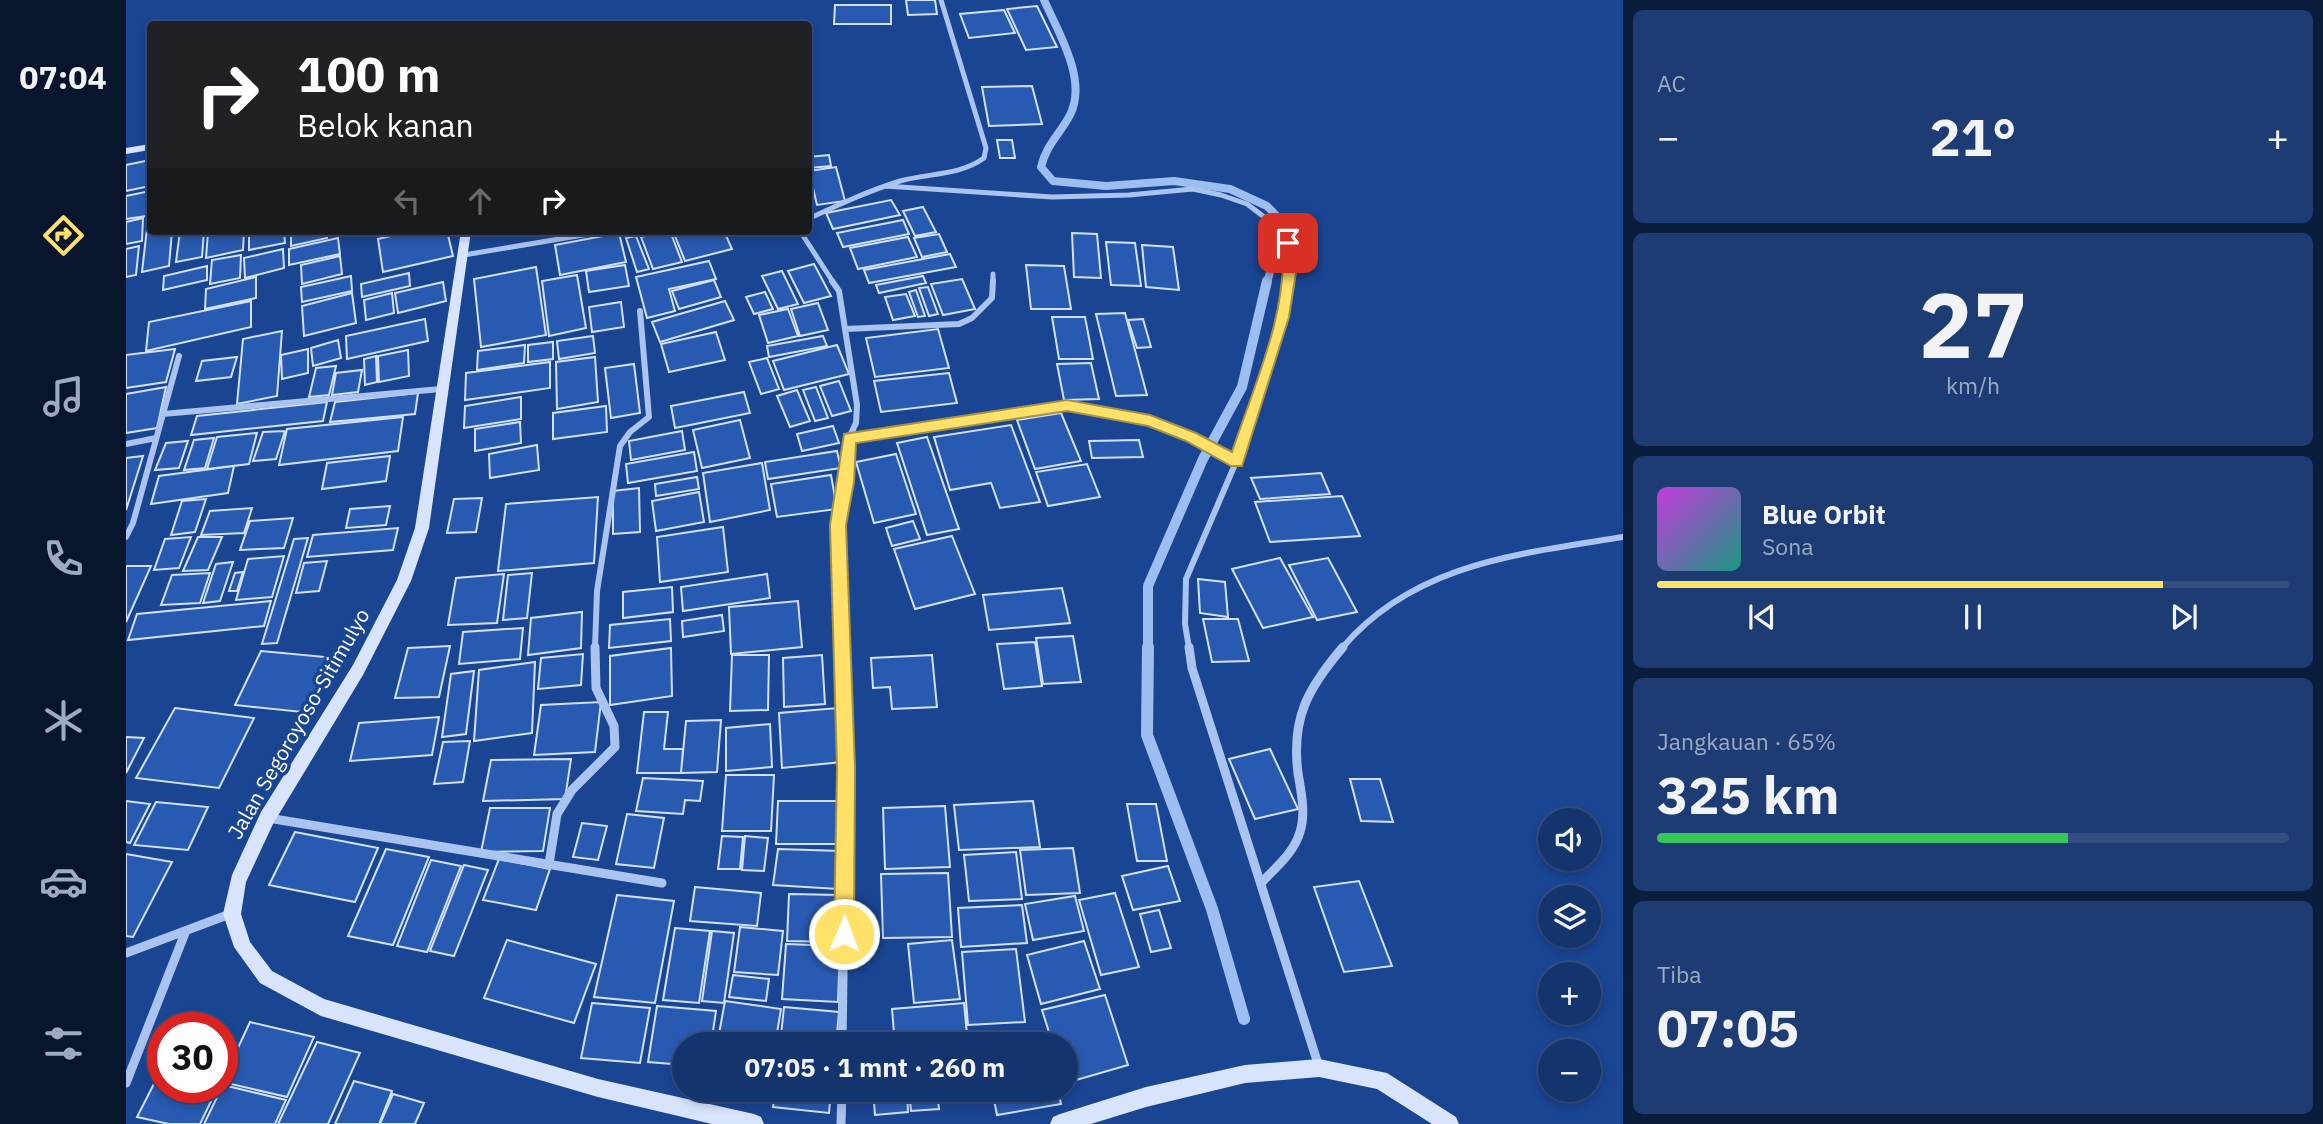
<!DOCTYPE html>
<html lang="id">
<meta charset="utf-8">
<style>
:root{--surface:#14346e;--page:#1d3c73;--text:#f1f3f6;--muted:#9daac2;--line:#334f81;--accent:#ffe069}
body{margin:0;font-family:"IBM Plex Sans",sans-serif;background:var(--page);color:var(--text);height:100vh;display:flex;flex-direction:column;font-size:26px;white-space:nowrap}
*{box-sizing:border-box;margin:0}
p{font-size:23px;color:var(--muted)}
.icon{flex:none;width:38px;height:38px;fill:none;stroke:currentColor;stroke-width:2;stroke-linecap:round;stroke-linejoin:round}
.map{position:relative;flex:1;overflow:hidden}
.drawer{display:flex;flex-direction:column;gap:10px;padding:10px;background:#0b1d3c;width:700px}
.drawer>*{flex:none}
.top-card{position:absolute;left:21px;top:21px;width:665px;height:214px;border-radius:7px;box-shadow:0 4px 10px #0003,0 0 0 2px var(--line);background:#202124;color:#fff;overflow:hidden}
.tools{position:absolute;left:1412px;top:808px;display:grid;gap:14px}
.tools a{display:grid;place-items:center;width:63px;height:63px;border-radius:50%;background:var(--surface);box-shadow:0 4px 10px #0003,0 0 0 2px var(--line);font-size:35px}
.speed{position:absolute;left:21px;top:1012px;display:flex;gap:14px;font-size:35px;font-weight:700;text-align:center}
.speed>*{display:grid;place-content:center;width:91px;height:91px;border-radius:50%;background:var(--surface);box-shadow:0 4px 10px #0003,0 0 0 2px var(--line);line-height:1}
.speed .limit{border:10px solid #d22;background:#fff;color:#111}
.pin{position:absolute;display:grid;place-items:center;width:60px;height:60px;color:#fff;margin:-30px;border-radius:14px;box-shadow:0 4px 10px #0006}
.me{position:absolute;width:77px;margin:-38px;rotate:1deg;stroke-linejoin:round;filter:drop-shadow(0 0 5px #0008)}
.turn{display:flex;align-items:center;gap:24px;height:147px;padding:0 35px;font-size:32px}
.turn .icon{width:91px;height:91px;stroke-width:2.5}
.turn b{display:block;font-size:49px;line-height:60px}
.lanes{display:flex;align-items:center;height:66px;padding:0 35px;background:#0003;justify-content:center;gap:35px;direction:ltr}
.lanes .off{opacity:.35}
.big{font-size:52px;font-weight:700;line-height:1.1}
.drawer .card{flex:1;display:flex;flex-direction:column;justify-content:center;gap:10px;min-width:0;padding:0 24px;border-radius:10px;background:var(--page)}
.drawer .dial{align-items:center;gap:0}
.dial b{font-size:91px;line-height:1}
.song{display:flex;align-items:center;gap:21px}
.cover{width:84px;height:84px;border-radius:10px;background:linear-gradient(135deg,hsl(290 70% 55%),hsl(170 70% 35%))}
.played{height:7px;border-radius:4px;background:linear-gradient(90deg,var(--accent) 80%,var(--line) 80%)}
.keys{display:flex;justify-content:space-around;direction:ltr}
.heat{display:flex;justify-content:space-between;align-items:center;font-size:38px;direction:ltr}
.charge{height:10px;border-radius:5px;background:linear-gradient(90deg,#34c759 65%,var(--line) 0)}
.trip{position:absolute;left:546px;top:1032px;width:406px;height:70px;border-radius:35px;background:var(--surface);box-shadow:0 4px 10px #0003,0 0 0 2px var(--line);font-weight:700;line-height:70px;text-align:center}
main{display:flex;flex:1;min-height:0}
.tabs{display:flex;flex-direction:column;width:126px;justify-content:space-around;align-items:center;background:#08152c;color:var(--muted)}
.tabs .icon{width:49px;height:49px}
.tabs .selected{color:var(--accent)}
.tabs b{font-size:32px;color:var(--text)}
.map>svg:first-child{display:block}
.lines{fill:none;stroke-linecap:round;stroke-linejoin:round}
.stream-far2{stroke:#9dbef1;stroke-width:8}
.stream-far1{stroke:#9dbef1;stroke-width:10}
.stream{stroke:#9dbef1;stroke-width:12}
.building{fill:#295ab1;stroke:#d1e1fb;stroke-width:2}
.minor-far2{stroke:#aac4ef;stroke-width:5}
.minor-far1{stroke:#aac4ef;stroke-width:6}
.minor{stroke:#aac4ef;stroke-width:9}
.secondary{fill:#d8e4fb;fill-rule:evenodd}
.route{fill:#ffe069;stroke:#a69244;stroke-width:2}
.labels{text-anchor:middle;stroke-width:7;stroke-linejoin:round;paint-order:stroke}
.street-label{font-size:21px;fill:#fff;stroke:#1a4593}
</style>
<main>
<nav class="tabs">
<b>07:04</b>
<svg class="icon selected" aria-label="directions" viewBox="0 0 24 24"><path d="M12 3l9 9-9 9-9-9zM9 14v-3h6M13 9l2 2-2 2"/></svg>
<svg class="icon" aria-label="music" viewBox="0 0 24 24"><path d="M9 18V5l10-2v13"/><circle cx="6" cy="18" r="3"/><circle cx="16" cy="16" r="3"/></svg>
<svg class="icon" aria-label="phone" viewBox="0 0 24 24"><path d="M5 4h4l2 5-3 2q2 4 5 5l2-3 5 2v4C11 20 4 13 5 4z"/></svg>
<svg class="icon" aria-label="climate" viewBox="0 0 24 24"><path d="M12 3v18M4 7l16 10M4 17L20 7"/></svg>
<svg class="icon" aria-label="car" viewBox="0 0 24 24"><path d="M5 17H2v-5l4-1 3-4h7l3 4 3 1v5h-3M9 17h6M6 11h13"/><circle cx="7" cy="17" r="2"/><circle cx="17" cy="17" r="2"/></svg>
<svg class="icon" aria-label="filters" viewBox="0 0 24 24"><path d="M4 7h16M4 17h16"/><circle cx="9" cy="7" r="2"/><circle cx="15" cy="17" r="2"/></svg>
</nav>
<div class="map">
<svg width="1497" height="1124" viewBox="0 0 1497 1124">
<rect width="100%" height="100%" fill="#1a4593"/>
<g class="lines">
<!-- stream-far2 -->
<path class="stream-far2" d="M918 0C932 32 962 80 944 115 934 134 920 145 915 167L927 181 980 186 1048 181 1104 189 1141 206 1160 226
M1141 282 1154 241"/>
<!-- stream-far1 -->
<path class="stream-far1" d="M1022 648V586L1077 459 1116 387 1141 281"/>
<!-- stream -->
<path class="stream" d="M1022 647 1021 735 1086 909 1118 1019"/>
</g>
<!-- building -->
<path class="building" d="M780 0H809L811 14 782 15Z
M709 5H765V24H708Z
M911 6 931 47 900 50 881 9Z
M878 10 889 33 843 38 834 14Z
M906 86 916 124 863 126 856 87Z
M871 140H886L889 158H874Z
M703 155 705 166 683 168 682 157Z
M24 160V186L0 191V165Z
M710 167 719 201 691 205 683 171Z
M24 191 20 216 0 219V196Z
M765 200 774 215 707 229 700 213Z
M797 207 810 232 789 236 777 211Z
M17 218 16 241 0 244V222Z
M777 220 783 234 717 247 711 233Z
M21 228H24V231H46L43 266 16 272Z
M54 231H78L76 257 50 262Z
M118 231 117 250 80 258 82 232Z
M123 231H158L159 243 123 250Z
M165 231H200L201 238 165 246Z
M286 231H321L327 256 257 272 252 239Z
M544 231 556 262 527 269 515 237Z
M547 231H598L606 249 559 261Z
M493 233 500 262 434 275 429 245Z
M946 233 971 234 975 278 948 277Z
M813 234 821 252 796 257 788 238Z
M510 236 523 269 511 272 500 238Z
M782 237 791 257 732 269 724 248Z
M212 238 214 254 163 265V249Z
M980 242 1009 243 1015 286 985 285Z
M1016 245 1047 247 1053 290 1020 287Z
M13 246 10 275 0 277V249Z
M157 249 158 268 119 278 118 258Z
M824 254 830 267 743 283 738 270Z
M115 255 114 278 84 284 86 260Z
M214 256 216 274 176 284 175 265Z
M583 261 590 279 543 289 549 311 521 318 510 277Z
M688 264 705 296 678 303 662 271Z
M499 265 503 286 463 292 460 271Z
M900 265 938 266 945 309H905Z
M81 266V280L37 290 38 276Z
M410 267 420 335 355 347 348 279Z
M656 271 672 304 652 309 636 276Z
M283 273 284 286 236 297 235 284Z
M451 275 460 328 423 336 416 281Z
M225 276 226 291 176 302 175 287Z
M797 276 800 283 753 293 750 285Z
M130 277V298L79 309 80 289Z
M836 279 849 309 817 315 805 284Z
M588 280 595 297 553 309 546 291Z
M317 282 320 301 272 313 269 293Z
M802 287 812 314 803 316 793 288Z
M790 290 799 316 792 317 783 292Z
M639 292 647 309 628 314 620 297Z
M226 293 230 323 178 336 176 306Z
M266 293 268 313 240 320 238 300Z
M780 294 789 316 767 320 759 297Z
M125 301V327L20 351 23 322Z
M599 301 608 320 534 342 526 322Z
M495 302 498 327 466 332 463 307Z
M692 303 702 330 674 336 665 309Z
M662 309 672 336 642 343 633 315Z
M999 313 1021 395 990 396 970 314Z
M926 317H959L967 359H933Z
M299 319 302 341 221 359 220 336Z
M1017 319 1025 347 1011 348 1002 320Z
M812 329 823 368 749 377 740 338Z
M156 331 151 396 111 404 117 339Z
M590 332 599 360 543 372 535 344Z
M467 336 469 353 433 359 431 341Z
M697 336 701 346 643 357 641 346Z
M212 340 215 358 187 366 185 348Z
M427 342V359L402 362V345Z
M399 345 398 363 351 370 352 351Z
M711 345 723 374 658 390 647 361Z
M49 349 40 382 0 388V355Z
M182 349V373L156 379 155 355Z
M282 350 283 376 253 382 252 356Z
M250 356 251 382 239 385 238 359Z
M111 357 105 377 70 381 76 361Z
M469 357 472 402 431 409 430 362Z
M641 358 653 389 635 394 623 362Z
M424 362V388L339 400 340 373Z
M965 363 973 399 938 400 931 364Z
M508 364 514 413 485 418 479 368Z
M210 366 203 395 183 397 190 368Z
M236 370 232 392 206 395 210 373Z
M823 373 831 403 755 412 748 381Z
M713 381 725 411 706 416 694 386Z
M40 387 31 428 0 433V394Z
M690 387 702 418 689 421 677 390Z
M671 390 684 421 664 427 651 396Z
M618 392 624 413 549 428 545 406Z
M292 393 289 414 204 422 209 402Z
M395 397V419L338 428 339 406Z
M201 402 197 421 65 435 71 416Z
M480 406 481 432 427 439V413Z
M935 413 955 461 909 469 891 420Z
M277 417 272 451 153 465 161 429Z
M614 420 624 458 576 468 567 430Z
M394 422 395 443 349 451V429Z
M885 425 914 502 874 508 865 483 824 490 808 437Z
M707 426 713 443 676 451 671 434Z
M159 431 150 459 127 461 137 432Z
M556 431 559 450 505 460 503 441Z
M131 433 123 464 81 469 91 437Z
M801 437 833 529 801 535 771 443Z
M88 438 79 468 58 470 68 440Z
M1013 440 1017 457 966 458 963 441Z
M62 441 53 468 29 470 40 443Z
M411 445 413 470 364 478 363 454Z
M711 451 715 468 642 479 639 462Z
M568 452 571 471 502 483 500 464Z
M770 454 790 514 748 523 730 462Z
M17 456 0 510V458Z
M264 456 260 481 196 489 201 463Z
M636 463 644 510 584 522 577 473Z
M961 464 974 497 922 506 910 472Z
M108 466 102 493 25 504 33 476Z
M1195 473 1204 494 1134 499 1125 478Z
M705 475 711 509 651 517 645 484Z
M571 477 573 489 530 496 529 484Z
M513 488 514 532 487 534V491Z
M573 492 578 522 530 531 526 501Z
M1216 496 1234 536 1144 542 1129 502Z
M472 497 468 563 372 571 380 504Z
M356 498 350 532 321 533 328 499Z
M80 499 69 532 45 535 56 501Z
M264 506 260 525 220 528 224 509Z
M126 508 118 533 75 535 84 511Z
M167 518 158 548 114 550 124 521Z
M787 521 794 539 766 546 760 528Z
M597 527 602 572 534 582 531 537Z
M272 528 267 550 181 557 187 535Z
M826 536 849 594 789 609 768 549Z
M65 537 53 568 28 570 39 539Z
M72 537H96L82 570 57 571Z
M182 538 151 643 136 644 168 539Z
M158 556 146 597 110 600 122 559Z
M1154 558 1187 617 1137 628 1106 569Z
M1202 558 1231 612 1191 620 1163 565Z
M201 561 193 591 170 593 178 563Z
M107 562 94 601 77 603 90 564Z
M0 566H25L0 622Z
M117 572 111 591H103L109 573Z
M84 573 74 603 35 605 46 575Z
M406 573 401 618 377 620 382 575Z
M378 574 371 623 322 625 330 578Z
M641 574 644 598 557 611 555 587Z
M1072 579 1099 582 1102 617 1074 613Z
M546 587 547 612 497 618V592Z
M936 588 944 623 863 630 857 595Z
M145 601 138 626 2 640 11 614Z
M672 601 676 647 605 654 603 607Z
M456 612 455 648 402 655 405 618Z
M596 615 598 631 557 637 556 621Z
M544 619 545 641 483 648 484 625Z
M1077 619H1112L1123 661 1086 662Z
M397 628 394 659 333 664 337 632Z
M947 636 955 682 917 684 910 638Z
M909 642 916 686 878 689 871 644Z
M324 646 313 697 269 698 282 648Z
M545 648 546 696 484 705V656Z
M135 651 210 658 186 713 109 705Z
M457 654 455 685 412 689 415 658Z
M606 655H643L642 710 604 711Z
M696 655 699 704 658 707 657 658Z
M806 655 811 707 766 709 764 687 747 688 745 658Z
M409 662 406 733 348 741 353 670Z
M348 671 340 734 316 737 325 674Z
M475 702 469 752 408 755 415 705Z
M49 708 128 718 93 788 10 778Z
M712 708 716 762 656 768 653 713Z
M518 712H542L538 749H557L555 773H511Z
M313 717 306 755 224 761 233 723Z
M595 720 591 772 555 773 560 721Z
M644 724 646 767 600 771V728Z
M0 737 18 738 0 773Z
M344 741 337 782 308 784 317 742Z
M1144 749 1172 809 1129 819 1103 759Z
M445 759 439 799 357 801 365 760Z
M600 775H648L645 831H596Z
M517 778 577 781 574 801 559 800 557 814 510 811Z
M1224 779H1254L1267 822 1235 821Z
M0 801 24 804 4 843 0 842Z
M652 801H715L714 844H650Z
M907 801 914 847 833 850 828 805Z
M30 802 82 807 62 850 8 845Z
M1001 804H1030L1041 861H1011Z
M819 806 824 867 759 869 757 808Z
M364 808H424L417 851 355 852Z
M501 814 538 818 528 868 490 864Z
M456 823 481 826 472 860 447 857Z
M169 832 252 848 229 902 143 885Z
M596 836 617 837 614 869H592Z
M619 836 642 838 638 871 616 870Z
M947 848 954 893 900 895 894 850Z
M260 849 303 857 267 945 222 936Z
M652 849 715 851 712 889 647 885Z
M890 852 896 899 843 901 838 855Z
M0 854 46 862 7 937 0 936Z
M373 859 424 869 410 910 357 900Z
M305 860 335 866 301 952 271 946Z
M338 865 362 870 328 956 304 951Z
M1042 866 1054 901 1007 910 996 876Z
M822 873 826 937 757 938 755 874Z
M1233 881 1266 966 1218 972 1188 887Z
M569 887 635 893 631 926 564 921Z
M989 893 1013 967 975 975 953 900Z
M663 894 714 895 712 942 661 941Z
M491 895 548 901 529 1003 468 997Z
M949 896 958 931 907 940 899 904Z
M896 905 901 943 835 947 832 908Z
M1033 910 1045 948 1025 952 1014 914Z
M614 927 657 931 652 975 608 972Z
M549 928 584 931 573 1003 537 1000Z
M586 931 608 933 598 1003 576 1001Z
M381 940 470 964 448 1023 358 998Z
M826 940 834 999 788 1003 782 944Z
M958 941 974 989 915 1004 901 955Z
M660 944 714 946 712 1002 656 999Z
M890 949 899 1022 842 1025 836 952Z
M607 975 643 979 640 1001 603 997Z
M979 995 1002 1065 940 1083V1045H927L916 1010Z
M599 1001 655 1009 649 1045H591Z
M466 1003 524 1008 514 1063 455 1058Z
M838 1003 842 1045H769L766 1009Z
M531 1006 590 1011 585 1045H558V1065L522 1062Z
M658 1007 713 1012 710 1045H654Z
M124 1022 188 1037 161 1097 96 1082Z
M191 1042 234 1053 202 1124H152Z
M37 1066V1087H92L74 1124H43L11 1117Z
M228 1081 266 1091 253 1124H209Z
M97 1085 160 1100 149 1124H78Z
M649 1090H705L703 1113 647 1107Z
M747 1090H781L782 1112 749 1115Z
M783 1090H811L813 1109 785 1111Z
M818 1090H856L857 1100 819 1103Z
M866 1090H932L935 1104 871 1115Z
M267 1094 298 1103 289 1124H254Z"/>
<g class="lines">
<!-- minor-far2 -->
<path class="minor-far2" d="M759 186 926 197 1003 195 1067 189 1095 195 1121 204 1146 223 1162 243 1165 266 1162 282
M682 219C712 205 742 191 774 181 802 173 833 176 858 158L860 148 815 0
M674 231 707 282
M338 255 481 231
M867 282V274"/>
<!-- minor-far1 -->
<path class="minor-far1" d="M706 281 713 291 731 405 730 423 723 438 720 482 712 525 716 648
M719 329 833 324 846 318 866 298 867 281
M37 414 315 389
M723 438 941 406 1024 420 1065 437 1110 462
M0 444 30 438
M0 537 7 523 53 356
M469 648 471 591 494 446 504 432 523 417 514 311
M1063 648 1059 624 1060 579 1110 462 1156 317 1162 281
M1216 648C1288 563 1393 554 1497 537"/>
<!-- minor -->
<path class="minor" d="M1063 647 1066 668 1193 1067
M142 818 536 883
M423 864 431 814 446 790 489 747 488 726 470 688 469 647
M1135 883C1149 868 1168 853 1174 832 1180 813 1175 792 1172 773 1165 718 1182 688 1217 647
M0 953 104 914
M716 1045 720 767 716 647
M0 1083 59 933
M715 1124 716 1090"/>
<!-- secondary -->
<path class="secondary" d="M24 144V150L0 154V148Z
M335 231H345L303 528 285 581 237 675 147 824 120 882 115 914 124 942 146 971 198 999 472 1079 628 1114 635 1117 638 1124H586L472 1097 195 1016 134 983 108 947 97 914 106 875 135 812 227 665 271 580 289 528Z
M1193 1059 1261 1073 1330 1117 1333 1124H1306L1251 1089 1193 1077 1119 1083 1020 1107 965 1124H924L927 1117 934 1114 1020 1087 1119 1065Z"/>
</g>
<!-- route -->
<path class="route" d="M1162 239 1169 243 1171 266 1163 317 1116 466H1105L1060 441 1022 426 941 411 730 443 728 482 720 525 729 768 728 934 725 941 718 944 711 941 708 934 711 768 704 525 718 434 941 400 1024 415 1070 433 1106 452C1127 388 1163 311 1156 243Z"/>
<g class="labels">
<!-- street labels -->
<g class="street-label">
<text transform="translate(173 724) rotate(-60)" y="7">Jalan Segoroyoso-Sitimulyo</text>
</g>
</g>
</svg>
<div class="tools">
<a><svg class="icon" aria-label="sound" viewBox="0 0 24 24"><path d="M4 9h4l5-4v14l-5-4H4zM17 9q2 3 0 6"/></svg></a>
<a><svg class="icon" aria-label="layers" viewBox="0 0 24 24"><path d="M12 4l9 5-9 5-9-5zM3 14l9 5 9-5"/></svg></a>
<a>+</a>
<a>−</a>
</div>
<div class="speed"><div class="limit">30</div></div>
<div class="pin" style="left:1162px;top:243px;background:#d93025"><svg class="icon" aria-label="arrive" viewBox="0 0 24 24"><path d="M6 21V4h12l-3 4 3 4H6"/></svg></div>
<svg class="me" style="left:718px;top:934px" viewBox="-20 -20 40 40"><circle r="17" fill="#ffe069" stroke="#fff" stroke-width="3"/><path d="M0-11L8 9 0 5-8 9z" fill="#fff"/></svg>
<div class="trip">07:05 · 1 mnt · 260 m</div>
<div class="top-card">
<div class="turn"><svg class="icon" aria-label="right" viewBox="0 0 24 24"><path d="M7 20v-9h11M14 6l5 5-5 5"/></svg><div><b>100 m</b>Belok kanan</div></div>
<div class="lanes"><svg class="icon off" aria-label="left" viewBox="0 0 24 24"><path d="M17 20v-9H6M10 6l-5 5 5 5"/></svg><svg class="icon off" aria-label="ahead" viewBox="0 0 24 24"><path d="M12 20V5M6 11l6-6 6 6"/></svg><svg class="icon" aria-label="right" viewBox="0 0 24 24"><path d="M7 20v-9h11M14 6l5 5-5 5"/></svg></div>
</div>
</div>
<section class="drawer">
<div class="card"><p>AC</p>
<div class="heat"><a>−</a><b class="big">21°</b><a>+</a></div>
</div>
<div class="card dial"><b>27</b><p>km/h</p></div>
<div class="card">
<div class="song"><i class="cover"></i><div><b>Blue Orbit</b><p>Sona</p></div></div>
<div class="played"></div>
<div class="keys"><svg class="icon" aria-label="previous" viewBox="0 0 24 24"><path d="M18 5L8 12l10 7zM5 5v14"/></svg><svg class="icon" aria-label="pause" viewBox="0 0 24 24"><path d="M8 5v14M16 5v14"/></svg><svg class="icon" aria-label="next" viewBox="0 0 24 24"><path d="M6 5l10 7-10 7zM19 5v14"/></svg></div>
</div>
<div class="card"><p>Jangkauan · 65%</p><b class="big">325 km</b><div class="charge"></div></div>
<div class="card"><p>Tiba</p><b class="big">07:05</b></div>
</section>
</main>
